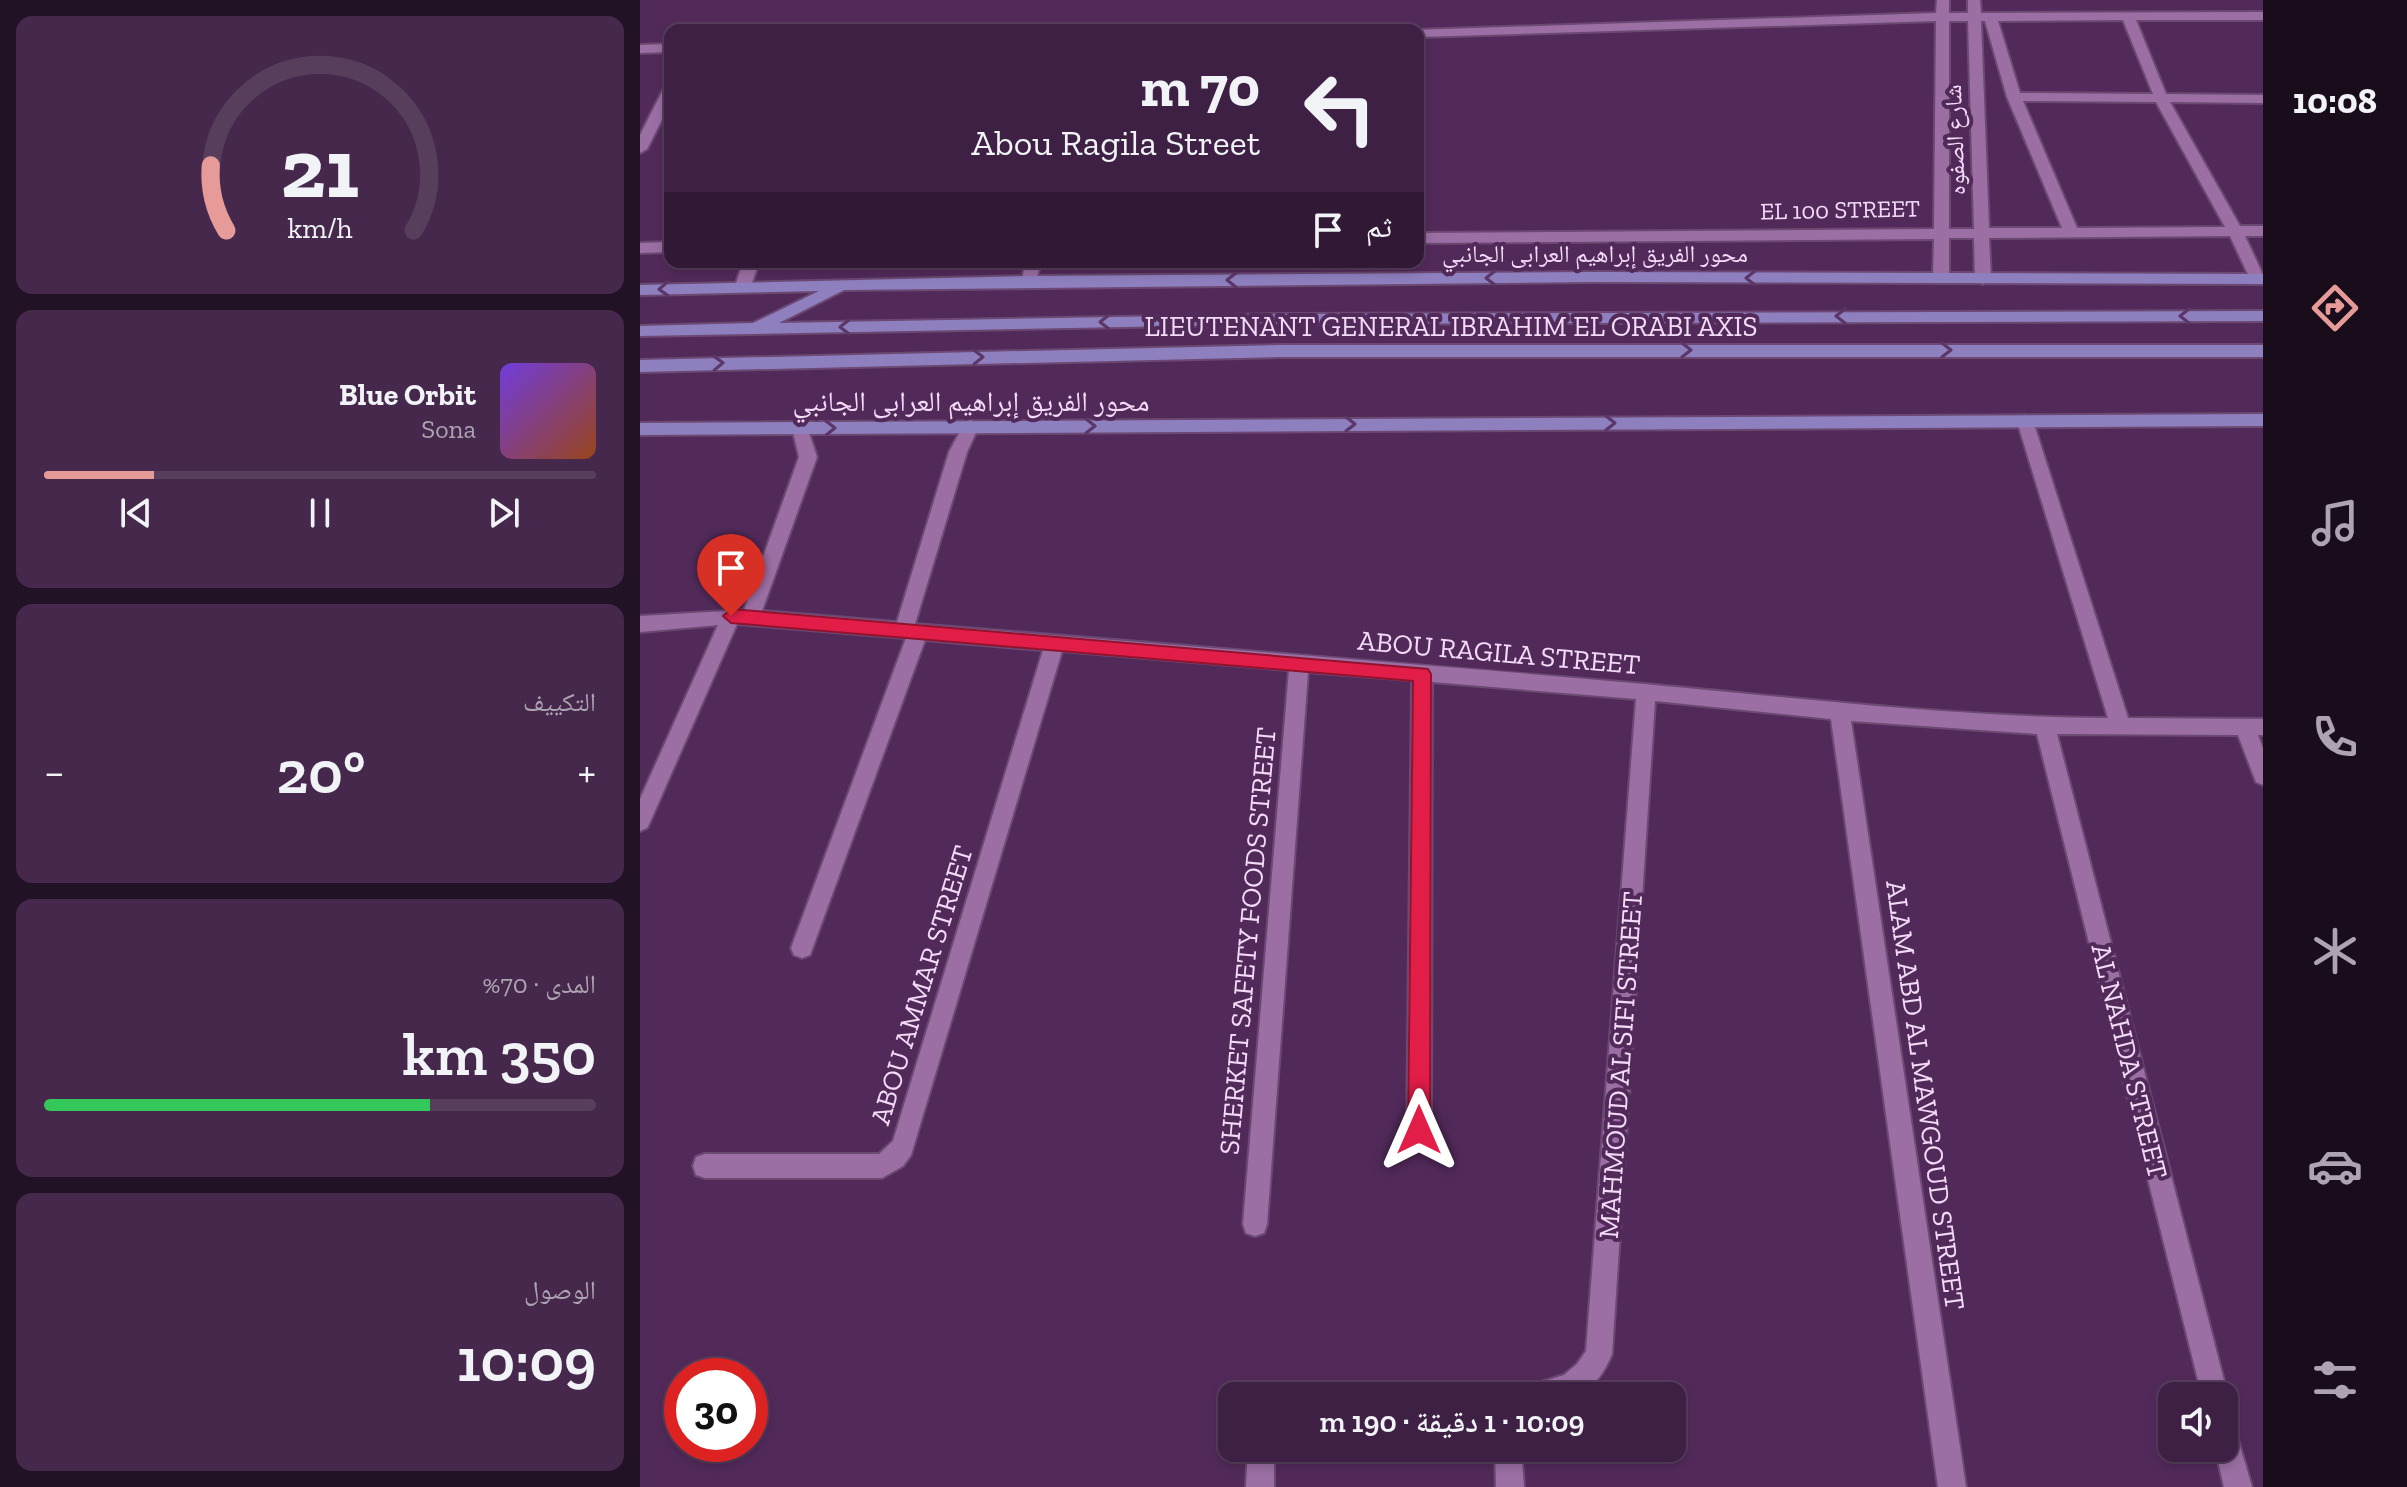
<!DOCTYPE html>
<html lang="ar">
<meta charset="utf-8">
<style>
:root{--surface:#3e2044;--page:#45284b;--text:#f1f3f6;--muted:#ada3b2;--line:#573e5d;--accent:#e69b98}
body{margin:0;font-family:"Zilla Slab","Noto Naskh Arabic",serif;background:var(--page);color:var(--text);direction:rtl;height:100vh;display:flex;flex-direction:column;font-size:30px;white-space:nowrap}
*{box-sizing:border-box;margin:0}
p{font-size:26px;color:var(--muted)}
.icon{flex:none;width:44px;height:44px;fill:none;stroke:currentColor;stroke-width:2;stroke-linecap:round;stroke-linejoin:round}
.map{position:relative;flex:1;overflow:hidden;direction:ltr}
.details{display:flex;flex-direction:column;gap:16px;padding:16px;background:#221225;width:640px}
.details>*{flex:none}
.banner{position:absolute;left:24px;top:24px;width:760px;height:244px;border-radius:16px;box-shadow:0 4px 12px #0003,0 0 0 2px var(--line);direction:rtl;background:#3e2044;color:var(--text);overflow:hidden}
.fabs{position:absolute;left:1518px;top:1382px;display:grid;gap:16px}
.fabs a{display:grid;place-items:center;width:80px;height:80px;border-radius:16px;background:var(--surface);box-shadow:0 4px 12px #0003,0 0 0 2px var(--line);font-size:40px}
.speed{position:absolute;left:24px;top:1358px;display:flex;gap:16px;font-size:40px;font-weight:700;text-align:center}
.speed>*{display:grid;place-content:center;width:104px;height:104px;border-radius:50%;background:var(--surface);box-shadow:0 4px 12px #0003,0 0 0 2px var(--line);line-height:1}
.speed .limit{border:12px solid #d22;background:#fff;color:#111}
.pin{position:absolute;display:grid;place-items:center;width:68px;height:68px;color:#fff;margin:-82px -34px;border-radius:50% 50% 50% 0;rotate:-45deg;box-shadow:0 0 8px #0007}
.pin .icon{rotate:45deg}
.me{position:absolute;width:88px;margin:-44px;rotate:0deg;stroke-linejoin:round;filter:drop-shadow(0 0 6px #0008)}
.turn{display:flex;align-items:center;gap:28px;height:168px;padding:0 32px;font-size:36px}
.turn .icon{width:104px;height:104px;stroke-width:2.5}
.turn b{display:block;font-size:56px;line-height:68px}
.then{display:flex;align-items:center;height:76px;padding:0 32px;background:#0003;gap:16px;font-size:30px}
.big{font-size:60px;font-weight:600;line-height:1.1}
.details .widget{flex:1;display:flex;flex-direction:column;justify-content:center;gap:12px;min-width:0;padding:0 28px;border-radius:16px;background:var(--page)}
.details .dial{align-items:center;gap:0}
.dial svg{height:208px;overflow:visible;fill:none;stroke:var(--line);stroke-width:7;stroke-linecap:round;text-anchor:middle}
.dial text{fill:var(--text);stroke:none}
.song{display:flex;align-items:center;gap:24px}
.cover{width:96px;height:96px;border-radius:12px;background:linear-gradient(135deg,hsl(260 70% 55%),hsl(20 70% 35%))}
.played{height:8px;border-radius:4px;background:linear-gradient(90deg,var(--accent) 20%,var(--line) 20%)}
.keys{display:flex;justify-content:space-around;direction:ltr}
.heat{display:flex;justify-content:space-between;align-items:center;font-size:44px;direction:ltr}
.charge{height:12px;border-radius:6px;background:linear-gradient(90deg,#34c759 70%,var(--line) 0)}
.trip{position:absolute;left:578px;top:1382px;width:468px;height:80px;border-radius:16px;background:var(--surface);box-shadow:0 4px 12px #0003,0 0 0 2px var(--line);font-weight:600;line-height:80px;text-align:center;direction:rtl}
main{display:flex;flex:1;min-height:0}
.menu{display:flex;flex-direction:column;width:144px;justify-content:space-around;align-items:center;background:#190d1b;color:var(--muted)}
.menu .icon{width:56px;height:56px}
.menu .on{color:var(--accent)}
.menu b{font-size:36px;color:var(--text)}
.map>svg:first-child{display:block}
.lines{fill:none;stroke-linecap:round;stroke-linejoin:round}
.street-casing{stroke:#6b4972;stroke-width:4}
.secondary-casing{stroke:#6b4972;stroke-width:4}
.street{fill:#9b6fa4;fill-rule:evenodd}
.secondary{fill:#8e7fbe;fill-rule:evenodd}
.oneway{stroke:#5b3769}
.route{fill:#e11d48;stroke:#92132f;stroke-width:2}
.labels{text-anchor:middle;stroke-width:8;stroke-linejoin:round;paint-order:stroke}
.far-street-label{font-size:24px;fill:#f3dbf8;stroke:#522a5a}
.street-label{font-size:28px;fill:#f3dbf8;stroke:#522a5a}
</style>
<main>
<nav class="menu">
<b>10:08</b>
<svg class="icon on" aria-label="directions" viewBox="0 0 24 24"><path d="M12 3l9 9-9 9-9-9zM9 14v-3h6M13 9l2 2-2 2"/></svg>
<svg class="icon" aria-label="music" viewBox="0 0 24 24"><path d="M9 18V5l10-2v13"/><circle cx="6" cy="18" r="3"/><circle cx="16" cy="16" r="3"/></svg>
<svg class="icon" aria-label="phone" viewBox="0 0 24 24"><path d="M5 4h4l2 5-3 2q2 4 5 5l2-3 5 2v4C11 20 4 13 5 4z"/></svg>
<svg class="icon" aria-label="climate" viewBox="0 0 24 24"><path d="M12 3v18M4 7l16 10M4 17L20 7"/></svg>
<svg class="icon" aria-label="car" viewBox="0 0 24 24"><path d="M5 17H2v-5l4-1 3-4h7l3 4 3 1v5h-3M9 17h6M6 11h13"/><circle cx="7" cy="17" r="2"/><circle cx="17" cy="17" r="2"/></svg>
<svg class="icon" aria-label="filters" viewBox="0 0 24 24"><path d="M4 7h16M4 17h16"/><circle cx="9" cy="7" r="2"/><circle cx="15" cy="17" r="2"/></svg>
</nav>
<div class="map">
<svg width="1623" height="1487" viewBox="0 0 1623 1487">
<rect width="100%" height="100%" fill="#522a5a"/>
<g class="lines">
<!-- street casing -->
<g class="street-casing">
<path id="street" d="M1297 0H1309V13H1328V0H1340L1341 13 1623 12V20H1496L1526 94 1623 95V103L1530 102 1600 226H1623V236H1605L1623 275 1622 283H1612L1590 236 1349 238 1351 279 1343 284 1335 279 1334 238H1309V278L1301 283 1293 278 1294 239 778 243V233L1294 229 1296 21 778 37V30H774L1296 13ZM1483 20 1513 94 1380 93 1358 21ZM1309 21H1328L1334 229H1309ZM1341 21H1345L1367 97 1422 228H1349ZM1383 101 1516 102 1585 227 1437 228Z
M30 44V52L0 53V45Z
M30 86V104L7 149 0 153V135L23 90Z
M30 242V252L0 253V243Z
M103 262H119L111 286 103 291 95 286Z
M385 262H401L395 285 390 286 382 281Z
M1385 415 1393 421 1488 718 1623 719V735H1618L1623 748V785L1616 782 1598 735 1417 734 1588 1396 1584 1405V1396H1562L1397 734 1211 721 1326 1487H1298L1191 719 1015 701 972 1354C952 1403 927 1396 881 1396L885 1387 924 1375 937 1364 946 1351 996 699 792 682 791 1130 787 1138 779 1142 771 1138 767 1130 772 680 668 672 627 1224 624 1233 615 1236 606 1233 603 1224 649 670 422 651 271 1155 263 1166 242 1178H65L56 1175 53 1166 56 1157 65 1154H239L253 1141 403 650 285 640 170 955 162 958 154 955 151 948 266 638 97 624 10 822 7 828 0 831V799L78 625 0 632V616L104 610 159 457 152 428 154 424H166L177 457 122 611 257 622 309 452 325 422 331 420 339 426 327 452 275 624C518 644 761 662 1004 684 1159 698 1313 717 1468 718L1377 421Z
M1584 1418 1593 1422 1612 1487H1584L1575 1448H1584Z
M608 1448H634V1487H606Z
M855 1448H881L884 1487H856Z"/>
</g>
<!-- secondary casing -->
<g class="secondary-casing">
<path id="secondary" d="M953 272 1623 274V284L953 282 204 290 139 323 641 314 1623 311V321L641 324 0 336V326L113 323 179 291 0 295V285L390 276Z
M638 345H1623V357H638L0 372V360Z
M1623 414V426L0 435V423Z"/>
</g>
<!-- street -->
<use href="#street" class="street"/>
<!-- secondary -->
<use href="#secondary" class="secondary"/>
</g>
<!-- one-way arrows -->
<defs><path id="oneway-chevron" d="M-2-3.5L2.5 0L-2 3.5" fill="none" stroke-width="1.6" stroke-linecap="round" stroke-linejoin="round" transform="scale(2)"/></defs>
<g class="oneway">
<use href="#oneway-chevron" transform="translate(851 278) rotate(180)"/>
<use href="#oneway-chevron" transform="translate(1111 278) rotate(-180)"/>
<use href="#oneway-chevron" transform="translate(592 280) rotate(180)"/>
<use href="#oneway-chevron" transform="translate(24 289) rotate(178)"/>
<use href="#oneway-chevron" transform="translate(1201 316) rotate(180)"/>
<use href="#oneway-chevron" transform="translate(1545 316) rotate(-180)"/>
<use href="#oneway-chevron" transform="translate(465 322) rotate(179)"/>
<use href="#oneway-chevron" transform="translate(205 327) rotate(179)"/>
<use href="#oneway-chevron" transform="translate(1046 350)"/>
<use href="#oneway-chevron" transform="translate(1306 350)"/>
<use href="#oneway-chevron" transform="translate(338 357) rotate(-1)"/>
<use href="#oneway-chevron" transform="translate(78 363) rotate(-2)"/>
<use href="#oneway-chevron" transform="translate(970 423)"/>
<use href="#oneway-chevron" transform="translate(710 424)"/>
<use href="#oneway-chevron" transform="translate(450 426)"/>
<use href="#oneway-chevron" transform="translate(190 428) rotate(-1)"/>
</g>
<!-- route -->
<path class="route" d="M91 609 788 669 791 674 790 1130 787 1137 779 1140 772 1137 768 1130 773 681 91 623 83 616Z"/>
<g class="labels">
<!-- far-street labels -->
<g class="far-street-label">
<text transform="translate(1315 140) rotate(-92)" y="8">شارع الصفوه</text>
<text transform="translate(1200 210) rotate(-1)" y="8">EL 100 STREET</text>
<text x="955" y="262">محور الفريق إبراهيم العرابى الجانبي</text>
</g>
<!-- street labels -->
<g class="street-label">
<text x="811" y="336">LIEUTENANT GENERAL IBRAHIM EL ORABI AXIS</text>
<text x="331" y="411">محور الفريق إبراهيم العرابى الجانبي</text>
<text transform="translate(859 652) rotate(5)" y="10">ABOU RAGILA STREET</text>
<text transform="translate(607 941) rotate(-85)" y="10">SHERKET SAFETY FOODS STREET</text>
<text transform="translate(281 985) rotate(-73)" y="10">ABOU AMMAR STREET</text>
<text transform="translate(1490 1061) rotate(76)" y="10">AL NAHDA STREET</text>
<text transform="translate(980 1065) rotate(-86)" y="10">MAHMOUD AL SIFI STREET</text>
<text transform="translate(1286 1095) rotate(82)" y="10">ALAM ABD AL MAWGOUD STREET</text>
</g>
</g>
</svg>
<div class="fabs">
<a><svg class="icon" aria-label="sound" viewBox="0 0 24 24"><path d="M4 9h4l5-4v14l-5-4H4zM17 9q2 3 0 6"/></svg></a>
</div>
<div class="speed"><div class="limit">30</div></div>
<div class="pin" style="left:91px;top:616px;background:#d93025"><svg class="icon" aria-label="arrive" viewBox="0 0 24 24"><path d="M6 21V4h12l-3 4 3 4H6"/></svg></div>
<svg class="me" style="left:779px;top:1130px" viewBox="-20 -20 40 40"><path d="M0-17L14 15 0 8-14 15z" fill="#e11d48" stroke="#fff" stroke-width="4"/></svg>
<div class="trip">10:09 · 1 دقيقة · 190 m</div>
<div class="banner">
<div class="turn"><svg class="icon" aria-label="left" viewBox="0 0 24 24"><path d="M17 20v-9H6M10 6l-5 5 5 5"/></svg><div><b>70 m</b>Abou Ragila Street</div></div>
<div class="then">ثم<svg class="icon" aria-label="arrive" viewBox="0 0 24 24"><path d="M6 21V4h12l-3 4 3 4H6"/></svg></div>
</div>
</div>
<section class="details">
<div class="widget dial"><svg viewBox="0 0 100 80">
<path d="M14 69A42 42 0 1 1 86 69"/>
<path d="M14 69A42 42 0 0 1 8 44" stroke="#e69b98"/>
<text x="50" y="56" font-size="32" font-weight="700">21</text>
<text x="50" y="72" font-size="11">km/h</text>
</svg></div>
<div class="widget">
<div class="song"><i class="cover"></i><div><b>Blue Orbit</b><p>Sona</p></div></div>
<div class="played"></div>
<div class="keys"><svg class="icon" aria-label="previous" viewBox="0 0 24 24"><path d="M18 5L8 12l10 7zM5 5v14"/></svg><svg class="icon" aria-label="pause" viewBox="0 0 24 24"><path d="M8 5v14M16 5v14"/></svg><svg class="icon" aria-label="next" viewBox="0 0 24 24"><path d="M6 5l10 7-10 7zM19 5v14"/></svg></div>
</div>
<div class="widget"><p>التكييف</p>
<div class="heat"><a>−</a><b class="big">20°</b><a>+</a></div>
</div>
<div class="widget"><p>المدى · 70%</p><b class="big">350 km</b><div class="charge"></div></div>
<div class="widget"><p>الوصول</p><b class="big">10:09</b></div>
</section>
</main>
